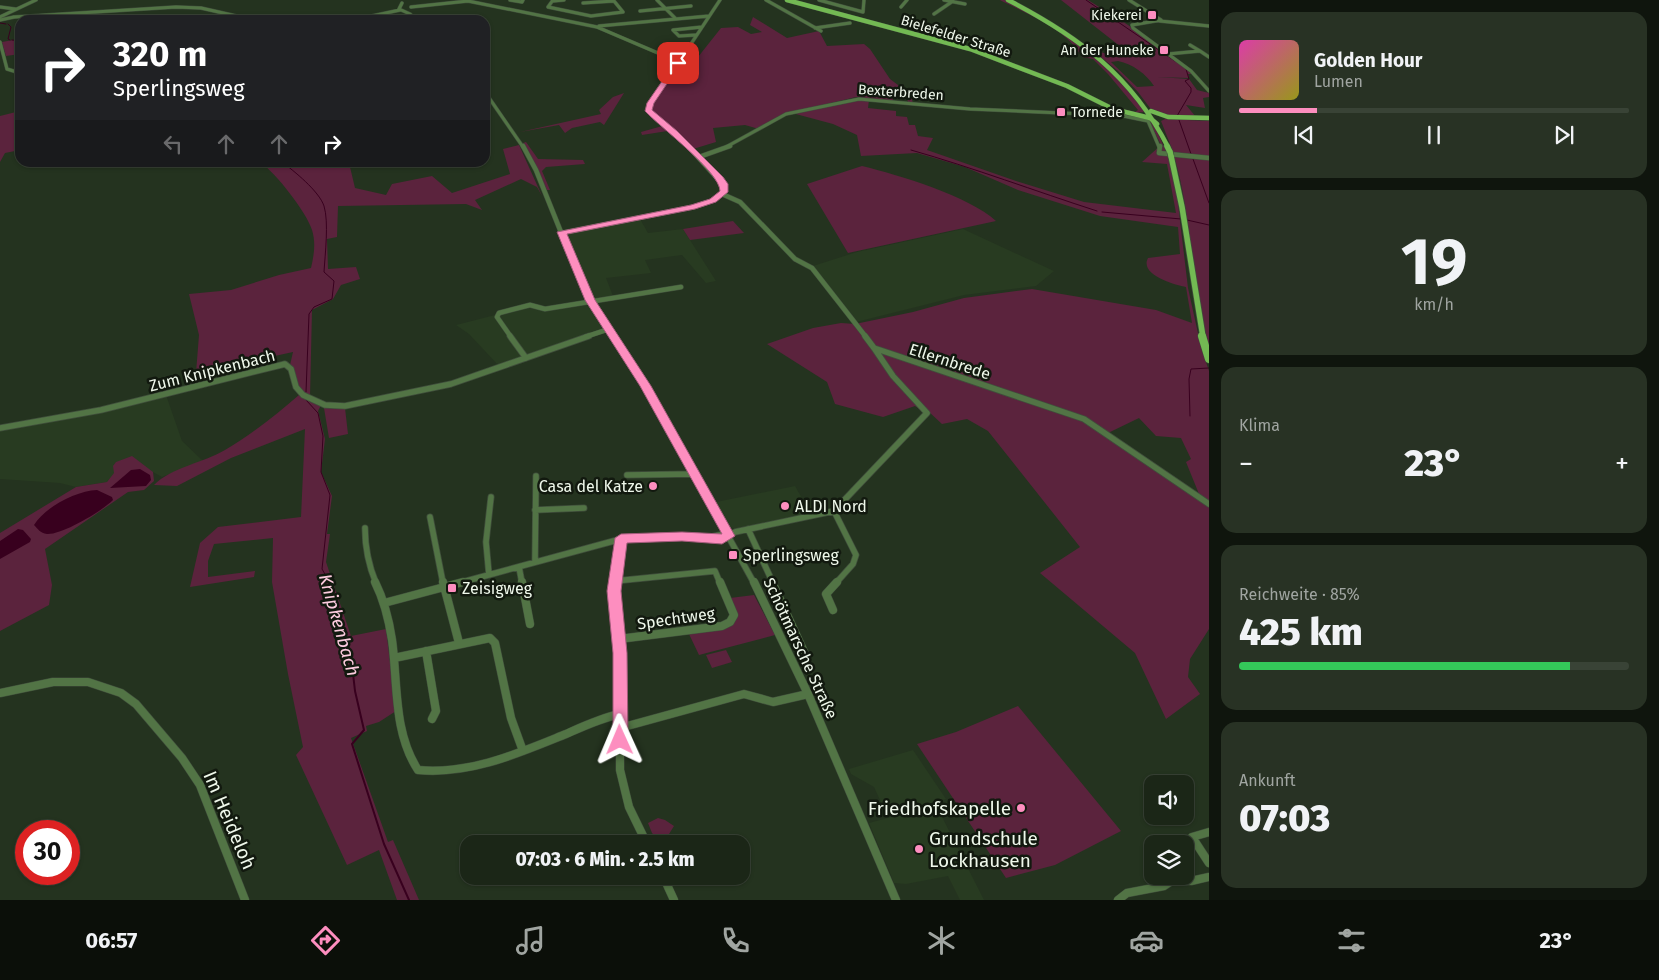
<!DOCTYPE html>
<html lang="de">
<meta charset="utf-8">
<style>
:root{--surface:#1b2617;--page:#283224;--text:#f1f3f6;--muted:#a0a5a1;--line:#394336;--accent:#fd8ebf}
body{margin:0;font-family:"Fira Sans",sans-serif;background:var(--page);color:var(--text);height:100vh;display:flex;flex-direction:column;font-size:19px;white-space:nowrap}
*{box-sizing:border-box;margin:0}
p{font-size:16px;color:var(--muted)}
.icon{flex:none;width:28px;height:28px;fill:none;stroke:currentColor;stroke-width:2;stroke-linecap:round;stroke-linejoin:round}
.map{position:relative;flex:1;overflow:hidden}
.details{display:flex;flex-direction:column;gap:12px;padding:12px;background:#0f150d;width:450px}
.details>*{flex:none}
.top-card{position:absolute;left:15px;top:15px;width:475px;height:152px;border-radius:15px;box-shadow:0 1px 4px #0004,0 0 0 1px var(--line);background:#202124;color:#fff;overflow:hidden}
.tools{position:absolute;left:1144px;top:775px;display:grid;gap:10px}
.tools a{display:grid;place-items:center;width:50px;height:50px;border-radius:10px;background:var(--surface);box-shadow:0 1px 4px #0004,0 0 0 1px var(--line);font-size:25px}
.speed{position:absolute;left:15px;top:820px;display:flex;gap:10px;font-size:25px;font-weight:700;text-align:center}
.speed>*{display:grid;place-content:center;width:65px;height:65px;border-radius:50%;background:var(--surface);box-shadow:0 1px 4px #0004,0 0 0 1px var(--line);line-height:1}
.speed .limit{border:8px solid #d22;background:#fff;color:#111}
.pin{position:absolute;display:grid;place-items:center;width:42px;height:42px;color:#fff;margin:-21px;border-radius:10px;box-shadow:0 2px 8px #0006}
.me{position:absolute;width:55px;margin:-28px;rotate:359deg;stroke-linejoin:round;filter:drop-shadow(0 0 4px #0008)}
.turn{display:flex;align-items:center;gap:18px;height:105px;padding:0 15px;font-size:22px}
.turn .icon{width:65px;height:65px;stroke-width:2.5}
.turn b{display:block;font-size:35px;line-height:42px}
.lanes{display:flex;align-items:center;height:48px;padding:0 15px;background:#0003;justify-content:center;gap:25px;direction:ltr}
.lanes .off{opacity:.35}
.big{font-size:38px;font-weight:800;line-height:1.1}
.details .widget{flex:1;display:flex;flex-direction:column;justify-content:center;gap:8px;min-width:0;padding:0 18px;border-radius:15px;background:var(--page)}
.details .dial{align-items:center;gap:0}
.dial b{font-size:65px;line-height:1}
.song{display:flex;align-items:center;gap:15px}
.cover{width:60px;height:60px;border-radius:8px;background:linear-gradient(135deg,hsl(320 70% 55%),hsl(60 70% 35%))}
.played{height:5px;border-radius:2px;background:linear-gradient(90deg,var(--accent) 20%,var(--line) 20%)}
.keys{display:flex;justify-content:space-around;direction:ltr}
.heat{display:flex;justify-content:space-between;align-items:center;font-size:28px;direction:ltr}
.charge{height:8px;border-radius:4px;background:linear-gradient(90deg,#34c759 85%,var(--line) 0)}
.trip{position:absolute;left:460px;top:835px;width:290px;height:50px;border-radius:15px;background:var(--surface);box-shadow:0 1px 4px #0004,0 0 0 1px var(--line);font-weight:800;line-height:50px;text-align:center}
.dock{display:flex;height:80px;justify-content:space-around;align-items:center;background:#0b0f09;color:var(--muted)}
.dock .icon{width:35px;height:35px}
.dock .current{color:var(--accent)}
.dock b{font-size:22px;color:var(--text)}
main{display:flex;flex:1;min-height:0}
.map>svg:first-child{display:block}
.built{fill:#283b21}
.green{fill:#5b233d;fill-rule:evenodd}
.water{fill:#38001e}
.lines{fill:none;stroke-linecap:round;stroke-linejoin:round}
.stream-far1{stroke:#38001e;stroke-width:1}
.stream{stroke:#38001e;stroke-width:2}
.minor-far3-casing{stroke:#404f3c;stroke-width:4}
.minor-far2-casing{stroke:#404f3c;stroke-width:5.5}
.minor-far1-casing{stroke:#404f3c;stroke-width:7}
.minor-casing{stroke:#404f3c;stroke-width:9}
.major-far2-casing{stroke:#404f3c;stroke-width:5}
.major-far1-casing{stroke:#404f3c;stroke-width:7}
.major-casing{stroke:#404f3c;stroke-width:9}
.minor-far3{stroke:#527445;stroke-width:3}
.minor-far2{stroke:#527445;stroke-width:4.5}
.minor-far1{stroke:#527445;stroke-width:5.5}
.minor{stroke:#527445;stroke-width:8}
.major-far2{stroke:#73b953;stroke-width:4.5}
.major-far1{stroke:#73b953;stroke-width:5.5}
.major{stroke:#73b953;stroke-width:8}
.major-bridge-casing{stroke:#404f3c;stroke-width:7;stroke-linecap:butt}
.major-bridge{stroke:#73b953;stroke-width:5.5}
.route{fill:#fd8ebf;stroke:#a45c7c}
.poi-dot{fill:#fd8ebf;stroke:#12190f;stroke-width:2}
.labels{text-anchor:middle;stroke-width:5;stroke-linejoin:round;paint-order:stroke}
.far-poi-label{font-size:14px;fill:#eff8eb;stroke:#12190f;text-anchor:end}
.far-street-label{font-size:14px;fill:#eff8eb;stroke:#12190f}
.street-label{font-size:16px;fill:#eff8eb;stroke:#12190f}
.poi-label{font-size:16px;fill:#eff8eb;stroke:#12190f;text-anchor:start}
.water-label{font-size:18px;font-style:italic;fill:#fdccdf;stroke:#12190f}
.near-poi-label{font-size:19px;fill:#eff8eb;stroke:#12190f;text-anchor:end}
.near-street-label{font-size:19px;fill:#eff8eb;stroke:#12190f}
</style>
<main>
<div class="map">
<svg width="1209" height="900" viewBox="0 0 1209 900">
<rect width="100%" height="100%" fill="#24331f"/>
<!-- built -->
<path class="built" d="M640 219 648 233 683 229 716 281 706 283 682 255 645 260 651 273 606 278 613 296 591 300 582 281 565 233Z
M963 229 1054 271 1036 286 964 295 856 322 813 266 857 252Z
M589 303 605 329 499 366 469 334 456 325 531 306 543 310Z
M166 395 182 441 203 461 162 477 153 472 115 473 107 482 76 487 60 483 0 479V430Z
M795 486 811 514 736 529 730 527 716 502Z
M913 750 946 799 890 815 884 809 874 787 851 774 849 769Z
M936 805 984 900H960L948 876 906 884 894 883 869 823Z"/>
<!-- green -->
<path class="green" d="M1000 0H1005C1045 20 1127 70 1144 112L1134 113 1111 106 1135 112 1138 110 1108 74 1093 59 1082 57C1067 29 1027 14 1000 0Z
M1061 0H1088L1128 25 1190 71 1193 74H1188L1189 78 1157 77 1189 79 1197 90 1209 93V97L1203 98 1205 108 1186 105 1196 117 1163 116 1153 112 1138 92 1118 71 1085 44C1100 51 1113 61 1130 54ZM1118 61C1133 64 1146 74 1154 86L1137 87 1111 62Z
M753 17 787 38 819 31 827 46 864 44 870 49 890 79 910 94 913 103 908 102C906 91 903 90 892 89L893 101 856 97 785 114 759 129 745 125 713 128 716 142 693 149 674 130 642 135 641 132 666 125 651 113 649 108 681 61 698 57 721 28 738 27 751 34 762 32 750 25Z
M13 40H20V54L6 56 2 42Z
M624 93 604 125 600 122 572 128 565 133 559 125 520 132 601 114 599 110 613 97Z
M859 99 869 100 868 108 896 111V116L907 117 909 125H915L918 136 933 138 927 150 1016 181 1084 202 1176 213 1167 164 1142 162 1161 145 1149 121 1134 116 1094 114 1116 111 1151 120 1154 124 1168 156 1176 187 1188 288 1201 347 1209 371V501L1199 494 1186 462 1191 459 1181 438 1156 436 1139 418 1108 433 1209 506V629L1190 659 1188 677 1200 694 1166 719 1135 653 1040 573 1080 547 988 431 967 419 942 424 928 411 925 413 915 406 883 417 835 404 827 382 767 344 813 328 841 323 855 324 913 312 964 298 1032 289 1156 310 1192 323 1186 287C1175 285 1139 275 1148 258L1180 254 1178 227 1100 216 1018 190 965 167 917 153 861 156 857 135 833 124 792 113Z
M20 111V150L5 153 0 162V116Z
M1165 119 1209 121V158L1174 154 1161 121Z
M526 142 538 159 583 160 585 164 546 167 542 171 550 190H547L523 143Z
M519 145 542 196 537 187 521 179 475 200 482 210 466 204 338 206 337 237 327 239 328 269 356 267 360 279 341 285 333 299 312 310 310 397 301 391 290 365 293 352 196 373 199 335 189 294 231 290 279 275 311 268C314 255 316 243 312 230 307 213 276 173 261 163H370L350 167 355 188 386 195 392 184 432 176 452 193 510 174 503 149Z
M1174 155 1209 159V345C1191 283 1192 217 1174 155Z
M862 166C899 175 969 196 996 221L848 253 807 184Z
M733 221 744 233 690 240 683 229Z
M299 395 321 405 318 411 325 439 321 472 332 496 327 534H330L326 562 351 636 386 629 396 711 379 722 366 726 367 731 351 738 388 842 393 840 419 900H397L379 850 347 865 296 755 303 747 288 674 272 582 273 538 214 544 208 561V577L255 571 254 577 190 587 200 543 218 527 301 517 305 429 231 458 177 486 154 485C172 467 203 463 225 450 251 435 277 414 299 395Z
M332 407 345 408 348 434 329 438 324 408Z
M132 456 153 472 154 481 144 490 128 492 45 549 52 585 49 605 0 631V533L76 487 107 482 114 473 113 466 116 462Z
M754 595 775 635 699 655 689 634 731 624 730 598Z
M726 650 732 662 712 668 706 655Z
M1018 706 1121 831 1055 865 1006 878 917 744 956 732Z
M658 818 665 820 674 826 669 834 658 840 652 833 648 823Z"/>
<!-- water -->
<path class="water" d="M140 469 150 475 151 480 146 486 110 488 131 470Z
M97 490 112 497 113 500C102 511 62 535 47 534 40 533 38 529 34 525 45 507 76 491 97 490Z
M18 529 23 530 31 539 30 542 0 559V541Z"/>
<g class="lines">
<!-- stream-far1 -->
<path class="stream-far1" d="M1086 0 1175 61
M0 23 6 24
M8 24 11 27 8 39 10 40
M12 40 20 41
M1177 116 1191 92V88L1185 81 1189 79 1186 69
M1179 120 1191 154
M911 150C974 168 1035 191 1097 211
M1193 159 1209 203
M282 162C294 171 319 191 324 206 329 222 325 255 324 272L334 281 332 299 314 307 309 314 306 392
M1102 212 1181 219
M1187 220 1209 225
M306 400 318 413 323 436 321 472 330 495 322 569 330 583
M1190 416 1189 379 1191 369 1209 368"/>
<!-- stream -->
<path class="stream" d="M329 582 351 656 355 691 364 730 352 744 384 844 409 900"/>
<!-- minor-far3 casing -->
<g class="minor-far3-casing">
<path id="minor-far3" d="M510 0 522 2 523 0
M553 0 548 7 591 16 623 12 614 1 583 3
M657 0 675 18
M766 0 821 31
M819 0 863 12 864 0
M944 0 965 4
M1129 0 1161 20 1132 25 1133 28 1191 71 1209 91
M553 1 564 0
M402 3 399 9 410 14 416 20
M0 7 15 9
M411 7 468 1 597 27 672 59 680 60
M901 7 907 0
M640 11 691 6
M934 14 953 1
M0 17 36 0
M0 20 14 17 176 7 201 8 254 20
M353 20 400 10
M1160 21 1209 26
M599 26 709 16
M815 28 850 23
M696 35 679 36 673 30 702 27
M0 42 7 69 20 73
M1190 45 1200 51
M1168 54 1200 51 1209 57
M485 92 523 147
M1104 112 1148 121 1159 147
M689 147C676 134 657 124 648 109L720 0
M726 147 786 114 859 99 970 109 1084 114 1113 109"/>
</g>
<!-- minor-far2 casing -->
<g class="minor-far2-casing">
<path id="minor-far2" d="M523 146 536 170 585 292 614 337
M688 146 725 187 722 194
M1160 146 1159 153 1209 158
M699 157 730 146
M722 194 740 202 795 259 812 268 866 337
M562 233 693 207 711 201 722 194
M511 337 497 317 499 313 530 305 545 309 681 287
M585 337 609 329"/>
</g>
<!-- minor-far1 casing -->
<g class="minor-far1-casing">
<path id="minor-far1" d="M510 336 526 358
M613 336 645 386 754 583
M865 336 874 348 1084 419 1209 504
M0 428 101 410 285 364 291 369 296 387 303 395 325 405 345 406 451 384 589 336
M627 475 694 474
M535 510 584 508
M834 511 856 555 853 564 836 583
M430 517 443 583
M365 528C365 548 368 564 376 583
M748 529 773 583
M710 537 724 534 729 536
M535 562 536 476
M519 567 522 583
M489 575 486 542 491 497
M615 581 715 571 720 583
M459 583 621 539 682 537 722 540 735 532 834 511 927 413 893 376 874 348
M615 583 621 539"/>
</g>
<!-- minor casing -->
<g class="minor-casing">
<path id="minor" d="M375 582C384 600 389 620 392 640 398 683 393 732 418 770 470 775 519 753 566 734 584 726 601 718 620 714
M443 582 459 643
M522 582 530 624
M615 582 614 591 620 653V770L629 807 647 844
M754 582 808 694 896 900
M772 582 805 654
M384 603 463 582
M833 610 826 594 837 582
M619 639 722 626 730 622 734 615 720 582
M426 651 436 711 432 719
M394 658 490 638 495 643 511 718 523 751
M0 693 53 682H88L121 693 136 704 182 758 200 785 245 900
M620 728 744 694 773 702 808 694
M1209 832 1192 837 1209 863
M663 876 674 900
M1118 900 1127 893 1164 886 1173 880 1191 881 1209 877"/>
</g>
<!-- major-far2 casing -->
<g class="major-far2-casing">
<path id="major-far2" d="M787 0 970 49 1067 86 1113 109 1150 118 1157 124
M1008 0C1078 36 1132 76 1168 147
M1151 111 1168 117 1209 118"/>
</g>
<!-- major-far1 casing -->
<g class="major-far1-casing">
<path id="major-far1" d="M1167 146 1170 152
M1171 156 1182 207 1203 337"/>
</g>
<!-- major casing -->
<g class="major-casing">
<path id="major" d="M1202 336 1209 359"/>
</g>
<!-- minor-far3 -->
<use href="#minor-far3" class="minor-far3"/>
<!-- minor-far2 -->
<use href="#minor-far2" class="minor-far2"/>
<!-- minor-far1 -->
<use href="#minor-far1" class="minor-far1"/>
<!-- minor -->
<use href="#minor" class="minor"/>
<!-- major-far2 -->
<use href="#major-far2" class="major-far2"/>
<!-- major-far1 -->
<use href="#major-far1" class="major-far1"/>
<!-- major -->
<use href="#major" class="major"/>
<!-- major-bridge casing -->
<g class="major-bridge-casing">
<path id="major-bridge" d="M1170 152 1171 156"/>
</g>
<!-- major-bridge -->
<use href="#major-bridge" class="major-bridge"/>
</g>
<!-- route -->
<path class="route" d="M676 61 681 63 654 103 652 110 677 131 723 177 728 184V192L716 202 695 209 567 234 595 300 651 386 735 536 722 544 682 541 627 543 621 591 627 653 628 740 625 744 620 746 615 744 613 740V653L607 591 615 538 621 534 682 532 722 534 640 386 585 300 557 232 691 205 710 199 720 191C720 172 660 127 645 111L647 103Z"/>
<!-- markers -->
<g class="poi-dot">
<rect x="1147" y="10" width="10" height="10" rx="2.5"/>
<rect x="1159" y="45" width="10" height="10" rx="2.5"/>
<rect x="1056" y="107" width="10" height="10" rx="2.5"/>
<circle cx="653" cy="486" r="5"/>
<circle cx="785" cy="506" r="5"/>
<rect x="728" y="550" width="10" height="10" rx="2.5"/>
<rect x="447" y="583" width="10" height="10" rx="2.5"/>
<circle cx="1021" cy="808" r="5"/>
<circle cx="919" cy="849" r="5"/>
</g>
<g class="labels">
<!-- far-poi labels -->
<g class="far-poi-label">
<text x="1142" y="20">Kiekerei</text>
<text x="1154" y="55">An der Huneke</text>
<text x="1071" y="117" text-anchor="start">Tornede</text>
</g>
<!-- far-street labels -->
<g class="far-street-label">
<text transform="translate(956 36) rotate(17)" y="5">Bielefelder Straße</text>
<text transform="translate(901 92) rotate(4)" y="5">Bexterbreden</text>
</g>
<!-- street labels -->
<g class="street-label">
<text transform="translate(950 361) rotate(18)" y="6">Ellernbrede</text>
<text transform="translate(212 370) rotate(-14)" y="6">Zum Knipkenbach</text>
<text transform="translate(676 618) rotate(-8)" y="6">Spechtweg</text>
<text transform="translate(801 648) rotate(65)" y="6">Schötmarsche Straße</text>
</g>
<!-- poi labels -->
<g class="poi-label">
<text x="643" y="492" text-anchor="end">Casa del Katze</text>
<text x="795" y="512">ALDI Nord</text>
<text x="743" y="561">Sperlingsweg</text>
<text x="462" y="594">Zeisigweg</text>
</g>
<!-- water labels -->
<g class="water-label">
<text transform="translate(339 625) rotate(74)" y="6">Knipkenbach</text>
</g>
<!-- near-poi labels -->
<g class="near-poi-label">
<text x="1011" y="815">Friedhofskapelle</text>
<text x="929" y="845" text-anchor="start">Grundschule<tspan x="929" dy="22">Lockhausen</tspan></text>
</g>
<!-- near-street labels -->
<g class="near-street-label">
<text transform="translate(230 820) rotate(67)" y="7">Im Heideloh</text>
</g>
</g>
</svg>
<div class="tools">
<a><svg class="icon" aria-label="sound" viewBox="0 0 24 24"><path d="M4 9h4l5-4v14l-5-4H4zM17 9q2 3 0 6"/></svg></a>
<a><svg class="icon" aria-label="layers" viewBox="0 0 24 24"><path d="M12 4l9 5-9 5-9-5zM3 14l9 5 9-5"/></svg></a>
</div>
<div class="speed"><div class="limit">30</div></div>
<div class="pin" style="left:678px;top:63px;background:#d93025"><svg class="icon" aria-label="arrive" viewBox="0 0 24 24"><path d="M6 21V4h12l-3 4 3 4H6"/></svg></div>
<svg class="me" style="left:620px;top:740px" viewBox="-20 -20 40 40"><path d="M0-17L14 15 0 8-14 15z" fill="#fd8ebf" stroke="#fff" stroke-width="4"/></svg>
<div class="trip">07:03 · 6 Min. · 2.5 km</div>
<div class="top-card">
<div class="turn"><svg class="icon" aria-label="right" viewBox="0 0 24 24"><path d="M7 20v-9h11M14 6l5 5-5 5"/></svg><div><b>320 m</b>Sperlingsweg</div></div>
<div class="lanes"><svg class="icon off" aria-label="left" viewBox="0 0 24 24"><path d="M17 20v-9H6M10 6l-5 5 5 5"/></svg><svg class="icon off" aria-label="ahead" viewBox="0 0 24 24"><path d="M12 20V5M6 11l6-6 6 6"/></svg><svg class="icon off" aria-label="ahead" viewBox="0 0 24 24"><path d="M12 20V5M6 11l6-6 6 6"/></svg><svg class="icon" aria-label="right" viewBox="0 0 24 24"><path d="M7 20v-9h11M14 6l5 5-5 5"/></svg></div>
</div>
</div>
<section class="details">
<div class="widget">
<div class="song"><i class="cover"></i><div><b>Golden Hour</b><p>Lumen</p></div></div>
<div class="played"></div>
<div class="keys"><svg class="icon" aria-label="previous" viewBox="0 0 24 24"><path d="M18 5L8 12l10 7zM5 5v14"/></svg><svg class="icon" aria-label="pause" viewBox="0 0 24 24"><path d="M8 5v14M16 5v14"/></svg><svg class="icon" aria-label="next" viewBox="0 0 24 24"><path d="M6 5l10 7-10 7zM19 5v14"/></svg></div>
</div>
<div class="widget dial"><b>19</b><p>km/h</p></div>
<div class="widget"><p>Klima</p>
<div class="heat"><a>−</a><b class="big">23°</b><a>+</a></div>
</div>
<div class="widget"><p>Reichweite · 85%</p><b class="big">425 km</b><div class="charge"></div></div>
<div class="widget"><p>Ankunft</p><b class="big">07:03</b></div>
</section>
</main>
<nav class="dock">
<b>06:57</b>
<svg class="icon current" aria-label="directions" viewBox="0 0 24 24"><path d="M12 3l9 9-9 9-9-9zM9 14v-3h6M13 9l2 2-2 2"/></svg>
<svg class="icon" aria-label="music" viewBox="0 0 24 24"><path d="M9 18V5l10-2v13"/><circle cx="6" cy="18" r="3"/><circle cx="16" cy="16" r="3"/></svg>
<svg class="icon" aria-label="phone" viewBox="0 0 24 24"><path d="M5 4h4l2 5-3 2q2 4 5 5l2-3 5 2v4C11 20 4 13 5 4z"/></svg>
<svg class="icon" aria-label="climate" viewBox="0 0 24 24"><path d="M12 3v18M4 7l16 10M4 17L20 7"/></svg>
<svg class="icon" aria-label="car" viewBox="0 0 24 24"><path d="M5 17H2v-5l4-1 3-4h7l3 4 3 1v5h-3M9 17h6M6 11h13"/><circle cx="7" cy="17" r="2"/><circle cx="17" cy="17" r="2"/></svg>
<svg class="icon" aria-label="filters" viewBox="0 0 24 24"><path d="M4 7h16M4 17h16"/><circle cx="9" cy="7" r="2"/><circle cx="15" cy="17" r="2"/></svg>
<b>23°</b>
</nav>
